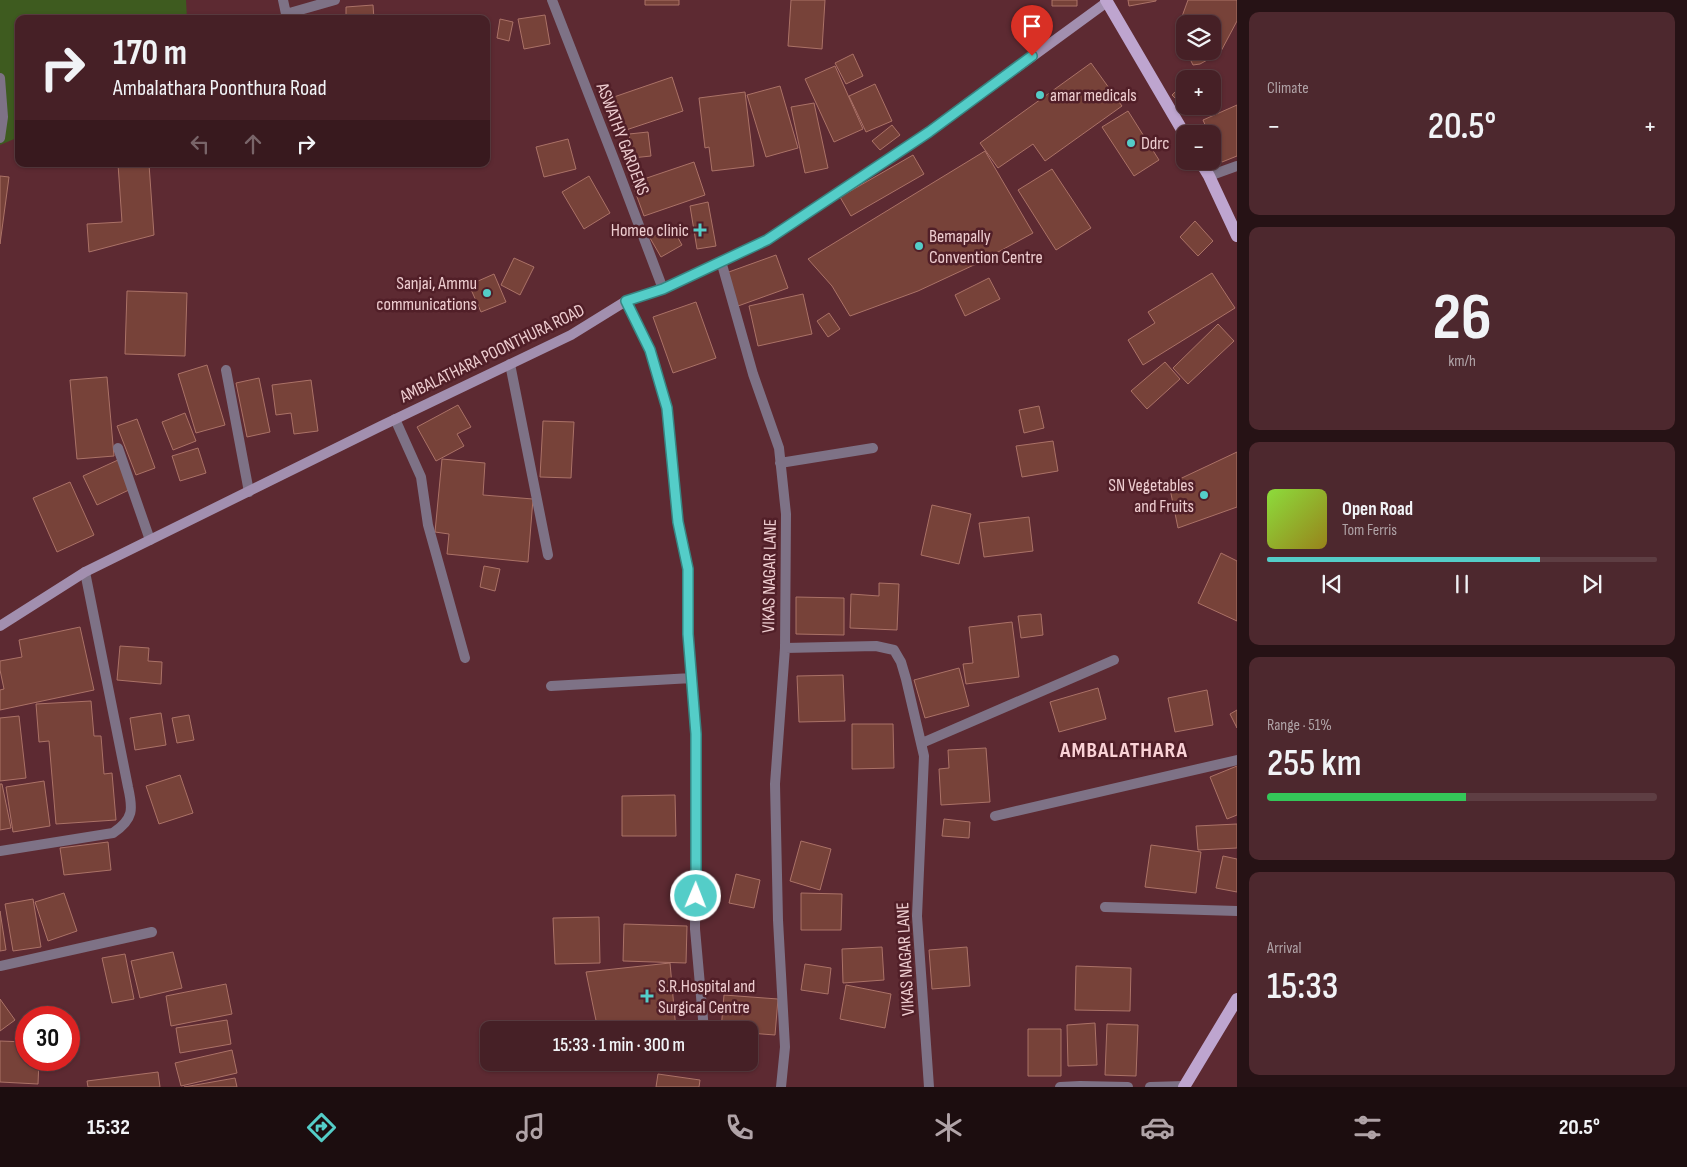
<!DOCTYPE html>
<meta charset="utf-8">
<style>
:root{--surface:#462026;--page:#4d282e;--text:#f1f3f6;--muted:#b0a3a7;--line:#5e3e43;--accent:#54cdc8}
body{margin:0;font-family:"Sofia Sans Condensed",sans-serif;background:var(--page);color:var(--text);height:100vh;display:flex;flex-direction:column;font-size:19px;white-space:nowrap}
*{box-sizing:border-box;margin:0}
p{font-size:16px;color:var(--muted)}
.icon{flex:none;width:28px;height:28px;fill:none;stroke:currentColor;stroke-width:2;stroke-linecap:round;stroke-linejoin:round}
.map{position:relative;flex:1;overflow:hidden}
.drawer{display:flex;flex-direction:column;gap:12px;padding:12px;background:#261215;width:450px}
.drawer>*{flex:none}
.top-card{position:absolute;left:15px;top:15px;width:475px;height:152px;border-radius:10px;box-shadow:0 1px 4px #0004,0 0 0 1px var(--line);background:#462026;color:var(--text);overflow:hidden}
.tools{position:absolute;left:1176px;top:15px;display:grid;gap:10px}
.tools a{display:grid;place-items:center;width:45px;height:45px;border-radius:10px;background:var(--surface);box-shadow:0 1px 4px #0004,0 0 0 1px var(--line);font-size:25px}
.speed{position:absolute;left:15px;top:1006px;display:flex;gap:10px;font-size:25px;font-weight:700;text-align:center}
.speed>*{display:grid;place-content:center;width:65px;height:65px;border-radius:50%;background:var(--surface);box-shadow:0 1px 4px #0004,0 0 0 1px var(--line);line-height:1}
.speed .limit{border:8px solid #d22;background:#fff;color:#111}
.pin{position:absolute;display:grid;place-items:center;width:42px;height:42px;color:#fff;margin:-51px -21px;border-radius:50% 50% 50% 0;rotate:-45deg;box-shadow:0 0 5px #0007}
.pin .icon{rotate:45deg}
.me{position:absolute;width:55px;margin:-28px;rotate:1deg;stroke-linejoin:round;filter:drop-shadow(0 0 4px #0008)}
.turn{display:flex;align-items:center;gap:18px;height:105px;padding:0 15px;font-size:22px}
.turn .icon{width:65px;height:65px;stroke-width:2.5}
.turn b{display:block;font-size:35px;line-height:42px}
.lanes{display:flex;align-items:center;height:48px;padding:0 15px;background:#0003;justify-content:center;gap:25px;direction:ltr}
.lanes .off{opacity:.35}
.big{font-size:38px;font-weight:600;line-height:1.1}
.drawer .widget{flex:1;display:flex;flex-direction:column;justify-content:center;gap:8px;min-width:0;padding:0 18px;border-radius:10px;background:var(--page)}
.drawer .dial{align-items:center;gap:0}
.dial b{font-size:65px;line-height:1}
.song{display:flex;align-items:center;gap:15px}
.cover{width:60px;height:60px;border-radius:8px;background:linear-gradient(135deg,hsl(90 70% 55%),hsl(50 70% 35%))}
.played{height:5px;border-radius:2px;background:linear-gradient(90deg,var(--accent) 70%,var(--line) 70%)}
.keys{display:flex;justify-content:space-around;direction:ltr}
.heat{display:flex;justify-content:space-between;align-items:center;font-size:28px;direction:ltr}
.charge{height:8px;border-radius:4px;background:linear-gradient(90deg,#34c759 51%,var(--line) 0)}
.trip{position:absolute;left:480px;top:1021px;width:278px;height:50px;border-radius:10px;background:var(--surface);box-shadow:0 1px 4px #0004,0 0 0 1px var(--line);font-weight:600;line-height:50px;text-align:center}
.tab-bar{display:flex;height:80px;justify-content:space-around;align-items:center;background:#1c0d0f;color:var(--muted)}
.tab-bar .icon{width:35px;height:35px}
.tab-bar .selected{color:var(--accent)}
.tab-bar b{font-size:22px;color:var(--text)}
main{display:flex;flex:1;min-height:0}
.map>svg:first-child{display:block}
.green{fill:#3e5b1f}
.building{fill:#774239;stroke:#ab7267}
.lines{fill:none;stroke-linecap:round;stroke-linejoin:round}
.service{stroke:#7e7286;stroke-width:10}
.minor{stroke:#7e7286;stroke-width:10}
.secondary{stroke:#a28faf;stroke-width:10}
.primary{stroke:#bea5cf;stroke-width:12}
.route-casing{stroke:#378582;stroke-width:12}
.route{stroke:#54cdc8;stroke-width:9}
.poi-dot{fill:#54cdc8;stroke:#511f28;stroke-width:2}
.labels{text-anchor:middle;stroke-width:5;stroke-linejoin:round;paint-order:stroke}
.poi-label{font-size:18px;fill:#eecdd0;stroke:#511f28;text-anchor:start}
.street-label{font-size:18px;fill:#eecdd0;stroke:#511f28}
.district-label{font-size:22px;font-weight:bold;letter-spacing:1px;fill:#fad2d6;stroke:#511f28}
</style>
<main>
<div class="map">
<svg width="1237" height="1087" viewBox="0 0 1237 1087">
<rect width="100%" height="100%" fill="#5d2a32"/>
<!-- green -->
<path class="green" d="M0 0H186L187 19H19V137L0 145Z"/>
<!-- building -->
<path class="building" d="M645 0H679V5H645Z
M791 0H825L822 49 788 46Z
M1052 0H1077V6H1052Z
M1128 0H1156V1L1129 6Z
M1188 0H1237V21L1220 53 1200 64 1193 65 1186 51H1212V24H1185V48L1176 33Z
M373 5 374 19H346V7Z
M545 15 550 44 524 49 518 19Z
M500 19 513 22 509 41 497 38Z
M853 54 863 76 846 84 835 63Z
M1091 63 1122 106 1045 161 1033 144 998 168 980 143Z
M835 66 863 129 834 142 805 79Z
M1194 73 1200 79H1188Z
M672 77 683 111 620 132 608 99Z
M1185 82V106H1196L1190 113 1172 95Z
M875 84 892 121 866 132 849 96Z
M780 86 798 148 766 157 747 95Z
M745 92 754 166 712 171 709 147 705 148 699 98Z
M814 103 828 168 805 173 791 107Z
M1237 105V156L1222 162 1212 141V134H1209L1203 120Z
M1128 111 1159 160 1134 176 1102 127Z
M892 125 900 135 880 150 872 141Z
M648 132 651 156 632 158 629 134Z
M568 139 576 169 544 177 536 147Z
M985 151 1033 233 976 264 918 291 850 316 832 286 808 259Z
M913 155 924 174 851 216 840 197Z
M694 162 705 195 644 216 632 183Z
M118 164H149L154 235 89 252 87 224 122 222Z
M1052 169 1091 228 1056 250 1018 190Z
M0 176 9 177 0 244Z
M589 176 610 213 584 229 562 192Z
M708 202 716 246 697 249 690 206Z
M1195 221 1213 241 1198 256 1180 237Z
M672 227 682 245 661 257 650 238Z
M776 255 788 288 738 306 726 273Z
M514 258 534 267 520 295 501 285Z
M1212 273 1235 308 1143 365 1128 340 1155 323 1148 312Z
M494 274 506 302 481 312 469 285Z
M989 278 1000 299 965 316 955 295Z
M127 291 187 293 185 356 125 354Z
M803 294 812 334 758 346 749 306Z
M696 302 716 358 673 373 653 317Z
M829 313 840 329 828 337 817 321Z
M1218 324 1234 341 1188 384 1173 368Z
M1165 362 1180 379 1147 409 1131 391Z
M207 365 225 425 196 433 178 374Z
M107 377 114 456 77 459 70 380Z
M259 378 270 432 247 437 236 383Z
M311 380 318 431 294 434 291 413 276 415 272 385Z
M458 405 471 427 457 434 464 446 436 461 417 427Z
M1039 406 1044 428 1024 433 1019 410Z
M185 413 196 441 173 450 162 422Z
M137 419 155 468 136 475 117 426Z
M543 421 574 422 571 478 540 477Z
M1053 441 1058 471 1022 477 1016 446Z
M198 448 206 473 180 481 172 456Z
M1237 452V507L1178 528 1169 484Z
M442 459 485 463 483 495 533 499 528 562 447 554 449 534 435 532Z
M118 460 131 489 97 505 83 476Z
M70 482 94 535 57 552 33 498Z
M932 505 971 514 959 564 921 555Z
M1029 517 1033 551 984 557 979 523Z
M1221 553 1237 561V621L1198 603Z
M484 566 500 569 495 591 480 587Z
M879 583 899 584 897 630 850 628 851 594 879 596Z
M796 597 844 598V635L796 634Z
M1041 614 1043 635 1021 638 1018 616Z
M1012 622 1019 677 966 684 963 664 973 663 969 627Z
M80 627 94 690 0 710V690L4 689 0 670V661L22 657 19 640Z
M120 646 149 648 148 661 162 662 161 684 117 680Z
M959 668 969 706 925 718 914 680Z
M843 675 845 721 799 722 797 676Z
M1098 688 1106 719 1059 732 1050 702Z
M1207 690 1213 725 1175 732 1168 698Z
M91 701 94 736H101L104 774 112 773 116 820 56 824 49 741 39 742 36 704Z
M1237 710V728L1230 714Z
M161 713 166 745 135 750 130 718Z
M189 715 194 740 177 743 172 718Z
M19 716 26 778 0 781V718Z
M852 724H893L894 768 852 769Z
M986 748 990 802 941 805 939 769 949 768 948 750Z
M1237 766V815L1227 819 1210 777Z
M180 775 193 813 159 824 146 786Z
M44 781 50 826 13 832 6 787Z
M0 784H2L11 828 0 830Z
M675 795 676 836H622V796Z
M944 819 970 822 969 838 942 836Z
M1237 824V848L1198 850 1196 826Z
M801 841 831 849 820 890 790 881Z
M108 842 111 870 64 875 60 848Z
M1151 845 1201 852 1196 893 1145 887Z
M1223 856 1237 859V892L1216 888Z
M736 874 760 880 754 908 729 903Z
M64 893 77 931 48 941 35 902Z
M801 893 842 894 841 930H801Z
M33 899 41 947 13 951 5 904Z
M0 911 6 950 0 951Z
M599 917 600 963 555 964 553 918Z
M624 924 687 926 686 963 623 961Z
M882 947 884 980 843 983 842 949Z
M967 947 970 986 932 989 929 950Z
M173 952 182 988 140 998 131 961Z
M125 954 134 999 112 1003 102 958Z
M670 963 676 1030H598L586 972Z
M805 964 831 968 828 994 801 990Z
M1076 966 1131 968 1130 1011 1075 1010Z
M226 984 232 1014 171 1026 166 996Z
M846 985 891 994 885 1028 840 1019Z
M724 995 778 999 775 1035 749 1033V1030H721Z
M0 999 15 1020 0 1031Z
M227 1020 231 1044 180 1053 176 1028Z
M1095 1023 1097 1065 1068 1066 1067 1025Z
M1107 1024 1138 1025 1136 1076 1105 1075Z
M1028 1029H1061V1076H1028Z
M0 1041 26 1042V1060H39L38 1084 0 1082Z
M232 1050 237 1073 181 1086 175 1063Z
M158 1072 160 1087H88L87 1081Z
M658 1074 700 1080 699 1087H656Z
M235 1078 237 1087H184Z"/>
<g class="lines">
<!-- service -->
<path class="service" d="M0 78 3 117 0 138
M510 364 548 555
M226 370 249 492
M995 816 1237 760"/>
<!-- minor -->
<path class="minor" d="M283 0 286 14 335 0
M552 0 615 162 663 289
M1209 176 1237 166
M721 261 753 374 779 448 786 514 785 648 876 646 894 650 901 662 906 679 924 756 917 916 929 1087
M626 301 650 350 667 408 678 522 688 569V634L696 734 695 929 704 1030
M395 419 421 477 428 525 465 658
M118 448 150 540
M780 463 873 448
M551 686 692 678
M922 743 1114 660
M0 851 113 833C134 819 133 809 128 787L85 572
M1105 907 1237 911
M0 966 152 932
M781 1087 785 1047 778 920 775 784 785 648
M1060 1087 1080 1086 1128 1087
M1150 1087 1185 1086"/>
<!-- secondary -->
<path class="secondary" d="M0 626 85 572 381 426 571 335 626 301 663 289 767 240 929 132 1107 2"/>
<!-- primary -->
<path class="primary" d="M1106 0 1185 135
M1200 161 1209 176 1237 236
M1184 1087 1237 999"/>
</g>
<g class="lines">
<!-- route casing -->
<g class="route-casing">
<path id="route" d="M696 896V734L688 634V569L678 522 667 408 650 350 626 301 663 289 767 240 929 132 1032 56"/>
</g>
<!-- route -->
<use href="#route" class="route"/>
</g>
<!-- markers -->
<g class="poi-dot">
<circle cx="1040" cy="95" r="5"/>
<circle cx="1131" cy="143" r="5"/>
<path d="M697.5 222.5h5v5h5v5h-5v5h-5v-5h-5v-5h5z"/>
<circle cx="919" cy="246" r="5"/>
<circle cx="487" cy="293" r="5"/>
<circle cx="1204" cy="495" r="5"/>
<path d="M644.5 988.5h5v5h5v5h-5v5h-5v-5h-5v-5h5z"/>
</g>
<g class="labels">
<!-- poi labels -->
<g class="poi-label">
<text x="1050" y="101">amar medicals</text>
<text x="1141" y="149">Ddrc</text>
<text x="689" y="236" text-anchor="end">Homeo clinic</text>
<text x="929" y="242">Bemapally<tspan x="929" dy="21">Convention Centre</tspan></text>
<text x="477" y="289" text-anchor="end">Sanjai, Ammu<tspan x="477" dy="21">communications</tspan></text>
<text x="1194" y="491" text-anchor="end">SN Vegetables<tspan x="1194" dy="21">and Fruits</tspan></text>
<text x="658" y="992">S.R.Hospital and<tspan x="658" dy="21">Surgical Centre</tspan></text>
</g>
<!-- street labels -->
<g class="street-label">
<text transform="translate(623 139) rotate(69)" y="6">ASWATHY GARDENS</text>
<text transform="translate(492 353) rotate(-26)" y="6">AMBALATHARA POONTHURA ROAD</text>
<text transform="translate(769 576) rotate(-89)" y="6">VIKAS NAGAR LANE</text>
<text transform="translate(905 959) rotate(-93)" y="6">VIKAS NAGAR LANE</text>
</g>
<!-- district labels -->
<g class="district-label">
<text x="1124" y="757">AMBALATHARA</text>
</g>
</g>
</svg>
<div class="tools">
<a><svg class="icon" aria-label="layers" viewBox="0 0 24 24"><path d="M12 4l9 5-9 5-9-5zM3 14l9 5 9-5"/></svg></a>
<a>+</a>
<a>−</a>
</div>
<div class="speed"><div class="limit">30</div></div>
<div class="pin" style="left:1032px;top:56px;background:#d93025"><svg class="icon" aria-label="arrive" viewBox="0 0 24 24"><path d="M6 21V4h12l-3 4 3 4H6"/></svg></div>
<svg class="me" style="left:696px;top:896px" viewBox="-20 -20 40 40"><circle r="17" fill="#54cdc8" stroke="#fff" stroke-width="3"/><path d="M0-11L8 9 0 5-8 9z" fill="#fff"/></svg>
<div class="trip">15:33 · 1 min · 300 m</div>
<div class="top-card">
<div class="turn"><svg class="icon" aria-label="right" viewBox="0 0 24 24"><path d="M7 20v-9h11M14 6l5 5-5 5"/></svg><div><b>170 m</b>Ambalathara Poonthura Road</div></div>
<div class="lanes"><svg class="icon off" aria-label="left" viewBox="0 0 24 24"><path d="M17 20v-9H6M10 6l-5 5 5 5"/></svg><svg class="icon off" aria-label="ahead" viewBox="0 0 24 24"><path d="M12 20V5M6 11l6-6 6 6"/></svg><svg class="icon" aria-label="right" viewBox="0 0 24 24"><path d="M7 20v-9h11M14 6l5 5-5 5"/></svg></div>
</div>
</div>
<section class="drawer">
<div class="widget"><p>Climate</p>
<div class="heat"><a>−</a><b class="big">20.5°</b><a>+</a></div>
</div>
<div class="widget dial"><b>26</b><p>km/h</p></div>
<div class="widget">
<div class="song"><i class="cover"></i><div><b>Open Road</b><p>Tom Ferris</p></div></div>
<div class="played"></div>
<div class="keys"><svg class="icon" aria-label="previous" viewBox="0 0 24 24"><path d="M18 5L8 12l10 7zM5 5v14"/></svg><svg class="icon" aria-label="pause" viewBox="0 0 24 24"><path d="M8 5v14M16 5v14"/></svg><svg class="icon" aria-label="next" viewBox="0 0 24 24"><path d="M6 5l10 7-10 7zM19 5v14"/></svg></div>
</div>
<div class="widget"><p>Range · 51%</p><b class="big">255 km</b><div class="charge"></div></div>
<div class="widget"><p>Arrival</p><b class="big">15:33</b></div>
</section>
</main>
<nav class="tab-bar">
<b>15:32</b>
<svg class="icon selected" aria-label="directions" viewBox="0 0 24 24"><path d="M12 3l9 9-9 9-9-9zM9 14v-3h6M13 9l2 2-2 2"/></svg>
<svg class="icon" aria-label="music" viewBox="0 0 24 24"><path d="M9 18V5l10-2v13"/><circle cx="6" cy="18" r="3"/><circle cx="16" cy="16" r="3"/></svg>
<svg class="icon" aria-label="phone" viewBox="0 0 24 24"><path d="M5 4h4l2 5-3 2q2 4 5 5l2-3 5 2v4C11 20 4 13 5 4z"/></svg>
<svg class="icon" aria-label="climate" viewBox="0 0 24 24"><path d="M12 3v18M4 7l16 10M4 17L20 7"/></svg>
<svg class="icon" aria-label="car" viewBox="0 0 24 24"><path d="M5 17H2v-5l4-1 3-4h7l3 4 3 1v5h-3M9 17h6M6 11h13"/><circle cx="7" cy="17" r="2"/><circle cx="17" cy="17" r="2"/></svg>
<svg class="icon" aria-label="filters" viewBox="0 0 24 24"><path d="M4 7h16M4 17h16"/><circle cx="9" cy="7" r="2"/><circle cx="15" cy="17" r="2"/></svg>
<b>20.5°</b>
</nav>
